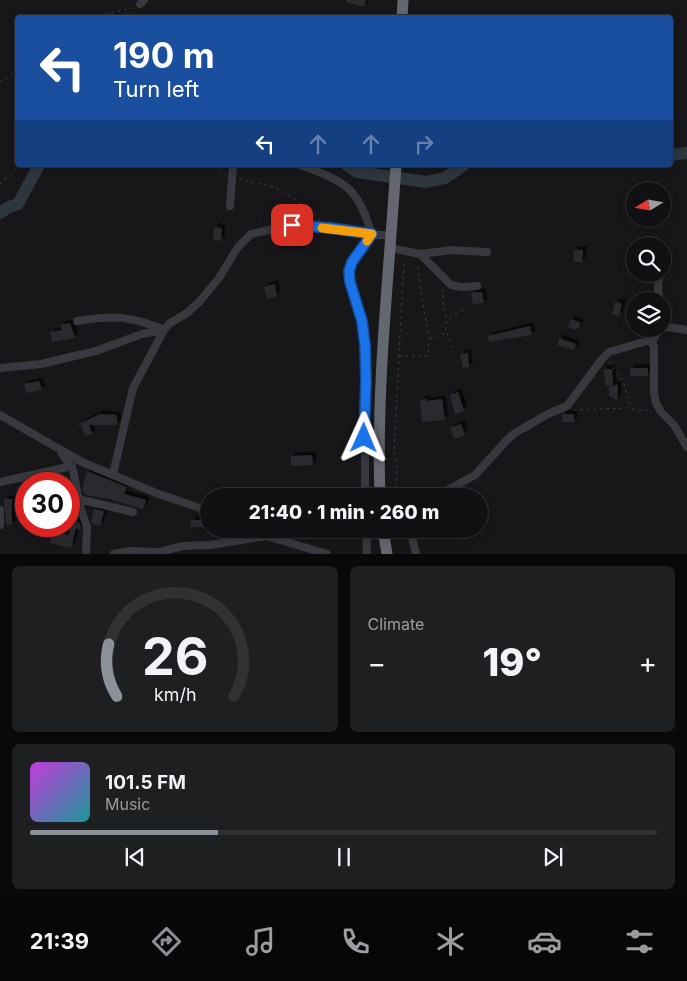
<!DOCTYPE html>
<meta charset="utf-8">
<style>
:root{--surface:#111113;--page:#1e1f21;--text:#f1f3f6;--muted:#9c9da0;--line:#303133;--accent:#8c9099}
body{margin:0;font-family:Inter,sans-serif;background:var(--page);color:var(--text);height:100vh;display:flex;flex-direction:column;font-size:19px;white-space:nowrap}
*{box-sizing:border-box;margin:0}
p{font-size:16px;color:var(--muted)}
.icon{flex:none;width:28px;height:28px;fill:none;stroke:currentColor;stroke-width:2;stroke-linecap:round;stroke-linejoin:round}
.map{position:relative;height:554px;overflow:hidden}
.panel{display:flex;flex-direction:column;gap:12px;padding:12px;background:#09090a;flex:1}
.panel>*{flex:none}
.banner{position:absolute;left:15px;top:15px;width:658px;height:152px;border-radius:5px;box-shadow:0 2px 8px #0003,0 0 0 1px var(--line);background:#1a4fa0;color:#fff;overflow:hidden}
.needle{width:32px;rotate:259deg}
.fabs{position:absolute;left:626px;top:182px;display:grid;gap:10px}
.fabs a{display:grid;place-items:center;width:45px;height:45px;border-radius:50%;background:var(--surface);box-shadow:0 2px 8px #0003,0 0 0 1px var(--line);font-size:25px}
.speed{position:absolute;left:15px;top:472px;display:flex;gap:10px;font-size:25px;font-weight:700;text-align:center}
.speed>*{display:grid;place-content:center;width:65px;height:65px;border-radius:50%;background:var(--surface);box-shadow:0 2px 8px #0003,0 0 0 1px var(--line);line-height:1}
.speed .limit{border:8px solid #d22;background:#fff;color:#111}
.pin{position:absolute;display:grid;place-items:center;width:42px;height:42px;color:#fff;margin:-21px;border-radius:10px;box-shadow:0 2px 8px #0006}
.me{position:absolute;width:55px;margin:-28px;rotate:1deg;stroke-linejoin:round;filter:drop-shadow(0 0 4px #0008)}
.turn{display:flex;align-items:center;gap:18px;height:105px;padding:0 15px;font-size:22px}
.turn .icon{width:65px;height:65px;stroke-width:2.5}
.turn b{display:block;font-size:35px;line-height:42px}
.lanes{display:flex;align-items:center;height:48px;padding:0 15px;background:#0003;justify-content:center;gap:25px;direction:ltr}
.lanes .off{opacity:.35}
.big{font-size:38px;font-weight:800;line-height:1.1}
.panel .card{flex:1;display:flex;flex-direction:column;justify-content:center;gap:8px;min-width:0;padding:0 18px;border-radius:8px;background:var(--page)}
.panel .dial{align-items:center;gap:0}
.dial svg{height:130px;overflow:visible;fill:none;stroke:var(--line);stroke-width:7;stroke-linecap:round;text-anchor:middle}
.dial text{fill:var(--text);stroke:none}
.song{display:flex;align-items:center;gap:15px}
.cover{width:60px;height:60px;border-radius:8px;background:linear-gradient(135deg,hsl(290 70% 55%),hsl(180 70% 35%))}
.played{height:5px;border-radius:2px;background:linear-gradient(90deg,var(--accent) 30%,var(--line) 30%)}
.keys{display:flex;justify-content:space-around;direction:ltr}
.heat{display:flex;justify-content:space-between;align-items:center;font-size:28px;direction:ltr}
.panel .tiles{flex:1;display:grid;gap:12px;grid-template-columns:1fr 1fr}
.card:last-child{grid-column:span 2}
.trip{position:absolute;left:200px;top:488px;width:288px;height:50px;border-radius:25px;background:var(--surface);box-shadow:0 2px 8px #0003,0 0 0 1px var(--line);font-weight:800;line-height:50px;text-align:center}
.menu{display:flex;height:80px;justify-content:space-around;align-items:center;background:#070708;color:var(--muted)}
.menu .icon{width:35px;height:35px}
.menu .on{color:var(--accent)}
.menu b{font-size:22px;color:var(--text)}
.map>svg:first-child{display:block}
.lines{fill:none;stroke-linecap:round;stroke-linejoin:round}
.river{stroke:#2d363d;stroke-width:12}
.building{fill:#2a2a2d;filter:url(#shadow)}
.path{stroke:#3e4045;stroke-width:1;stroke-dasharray:2.5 4;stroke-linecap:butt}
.minor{stroke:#38393e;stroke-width:8}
.highway{stroke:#64676f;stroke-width:11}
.route-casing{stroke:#114b97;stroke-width:12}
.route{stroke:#1a73e8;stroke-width:9}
.slow{stroke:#f59e0b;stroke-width:9}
</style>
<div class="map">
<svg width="687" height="554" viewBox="0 0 687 554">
<defs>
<filter id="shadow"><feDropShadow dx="3.5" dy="-3.5" stdDeviation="0" flood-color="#0009"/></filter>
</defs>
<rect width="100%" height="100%" fill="#171719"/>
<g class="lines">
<!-- river -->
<path class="river" d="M670 155 687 153
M347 165 357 172 426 182 445 178 464 165
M0 213 9 207 18 204 39 165"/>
</g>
<!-- building -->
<path class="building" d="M346 0H366L364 7 346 2Z
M286 209 306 211 305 220 285 219Z
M214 227 222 228 221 241 213 240Z
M574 250H583L582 262H574Z
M275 284 277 296 267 299 264 287Z
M482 292 484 303 473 304 471 293Z
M615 302 622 303 619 316 612 314Z
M571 319 581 323 578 329 577 328 576 330 568 327Z
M70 323 75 338 52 342 50 332 62 330 60 325Z
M530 326 532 335 489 342 488 336Z
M559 338 576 344 574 350 557 345Z
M468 353 469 367 463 368 460 354Z
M630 368H648V376H630Z
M603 369H612L613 385 606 386Z
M39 381 42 390 26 393 24 384Z
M618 384 617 401 609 395V387Z
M458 392 464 411 455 414 450 395Z
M427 399V401L442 399 445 420 422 422 420 400Z
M100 414 117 415V425H89L92 434 85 436 81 425H77Z
M562 414H574V422H562Z
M461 424 465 435 454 439 450 428Z
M312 455 313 465 291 466V456Z
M87 471 127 487 124 494 146 500 143 509 109 499 85 495 82 489Z
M4 499H12V525H6Z
M94 509 104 511 100 526 92 523 91 521Z
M75 518 78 519 77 522 80 523 81 531 76 528 71 548 50 543 52 532 68 535Z
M191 520H203V527H191Z"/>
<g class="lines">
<!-- path -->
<path class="path" d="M86 18 132 8
M0 82 18 70
M215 165 226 175
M239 179 277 188 305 206 320 220
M0 184 21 165
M443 289V307L447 320
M430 339 445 333
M452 348 445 327 447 320 465 309
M399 356H428L429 339 419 281 418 264
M609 362 623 382 631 407
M574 410 629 408 636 410 652 411
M396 487 397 467 394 451 404 259"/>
<!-- minor -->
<path class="minor" d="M140 4 144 0
M300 165C346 182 357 186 372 235L352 262 349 271 350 282 362 321 365 345V496
M230 206 233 165
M390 248 420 254 452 250 487 252
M420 254 451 285 461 287 477 286
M659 274 658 291 660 301
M77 321C113 315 129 316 163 329
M662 328 667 327 687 330
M652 342 659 329
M0 368 41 364 96 351 142 334 164 330
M0 415 82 462 156 493 209 511
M61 452 73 470 80 507 87 527 86 551
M113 474 133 388 164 330 170 323 187 313 200 301 219 278 238 247 251 234 292 225 391 236
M0 482 72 466
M380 495 391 493 398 496
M437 496 475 475 506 441 515 433 548 414 567 406 602 359 609 352 647 341 652 342 654 347V393L656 403 661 412 674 425 687 447
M78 499 133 512
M0 510V525
M254 529 267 536 327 554
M366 529 367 554
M410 529 416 554
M114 554 130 551 159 552 183 546 210 545 267 536"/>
<!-- highway -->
<path class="highway" d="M402 18 403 0
M380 496C376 386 389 275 396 165
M383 529 387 554"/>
</g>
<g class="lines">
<!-- route casing -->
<g class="route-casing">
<path id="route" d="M292 225 331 228 372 234 352 262 349 271 350 282 362 321 365 345 366 381 364 438"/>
</g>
<!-- route -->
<use href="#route" class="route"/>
<!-- slow -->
<path class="slow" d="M322 228 372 234 367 241"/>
</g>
</svg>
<div class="fabs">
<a><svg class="needle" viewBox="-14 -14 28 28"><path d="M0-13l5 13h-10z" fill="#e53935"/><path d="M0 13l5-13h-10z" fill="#9c9da0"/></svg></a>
<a><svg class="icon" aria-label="search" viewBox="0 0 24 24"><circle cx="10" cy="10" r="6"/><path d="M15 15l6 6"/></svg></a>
<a><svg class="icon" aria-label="layers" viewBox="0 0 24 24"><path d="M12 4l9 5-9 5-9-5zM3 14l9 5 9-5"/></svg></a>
</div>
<div class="speed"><div class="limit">30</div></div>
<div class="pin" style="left:292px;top:225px;background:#d93025"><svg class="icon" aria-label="arrive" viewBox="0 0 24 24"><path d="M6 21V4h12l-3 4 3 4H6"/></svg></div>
<svg class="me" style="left:364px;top:438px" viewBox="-20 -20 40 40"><path d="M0-17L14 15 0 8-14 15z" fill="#1a73e8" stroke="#fff" stroke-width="4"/></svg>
<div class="trip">21:40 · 1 min · 260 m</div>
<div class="banner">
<div class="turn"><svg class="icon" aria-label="left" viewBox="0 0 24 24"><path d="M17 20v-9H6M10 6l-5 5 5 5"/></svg><div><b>190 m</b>Turn left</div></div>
<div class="lanes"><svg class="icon" aria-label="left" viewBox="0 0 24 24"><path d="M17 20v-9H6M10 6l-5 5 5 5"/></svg><svg class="icon off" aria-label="ahead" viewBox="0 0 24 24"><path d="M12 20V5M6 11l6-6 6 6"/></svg><svg class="icon off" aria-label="ahead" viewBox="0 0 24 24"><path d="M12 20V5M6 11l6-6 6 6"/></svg><svg class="icon off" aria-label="right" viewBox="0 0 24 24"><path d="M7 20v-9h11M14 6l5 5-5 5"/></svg></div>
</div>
</div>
<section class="panel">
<div class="tiles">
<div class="card dial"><svg viewBox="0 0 100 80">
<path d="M14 69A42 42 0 1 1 86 69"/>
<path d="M14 69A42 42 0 0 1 9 37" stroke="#8c9099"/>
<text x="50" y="56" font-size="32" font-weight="700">26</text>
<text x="50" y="72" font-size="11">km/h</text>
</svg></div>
<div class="card"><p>Climate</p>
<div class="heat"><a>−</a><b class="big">19°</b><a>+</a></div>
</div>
<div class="card">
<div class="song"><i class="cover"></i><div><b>101.5 FM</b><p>Music</p></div></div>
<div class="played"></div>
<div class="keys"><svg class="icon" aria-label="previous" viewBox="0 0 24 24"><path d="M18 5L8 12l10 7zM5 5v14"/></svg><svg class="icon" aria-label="pause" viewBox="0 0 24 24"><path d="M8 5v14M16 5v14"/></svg><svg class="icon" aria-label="next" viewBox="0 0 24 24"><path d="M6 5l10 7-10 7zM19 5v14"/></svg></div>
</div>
</div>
</section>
<nav class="menu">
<b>21:39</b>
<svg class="icon on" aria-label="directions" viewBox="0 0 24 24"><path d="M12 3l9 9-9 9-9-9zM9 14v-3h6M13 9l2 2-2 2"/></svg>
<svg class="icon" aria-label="music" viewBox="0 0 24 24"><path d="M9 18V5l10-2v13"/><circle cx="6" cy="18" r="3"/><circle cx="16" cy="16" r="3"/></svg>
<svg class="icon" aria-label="phone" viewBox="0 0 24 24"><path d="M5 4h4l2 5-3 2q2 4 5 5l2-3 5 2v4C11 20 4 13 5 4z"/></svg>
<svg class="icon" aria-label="climate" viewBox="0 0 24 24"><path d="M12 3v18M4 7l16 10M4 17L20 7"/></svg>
<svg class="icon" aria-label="car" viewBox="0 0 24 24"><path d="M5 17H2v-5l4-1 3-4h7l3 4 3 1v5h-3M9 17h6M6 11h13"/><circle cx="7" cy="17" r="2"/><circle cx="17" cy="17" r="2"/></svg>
<svg class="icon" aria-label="filters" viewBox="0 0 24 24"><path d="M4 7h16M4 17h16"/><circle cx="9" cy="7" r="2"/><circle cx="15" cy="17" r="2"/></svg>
</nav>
